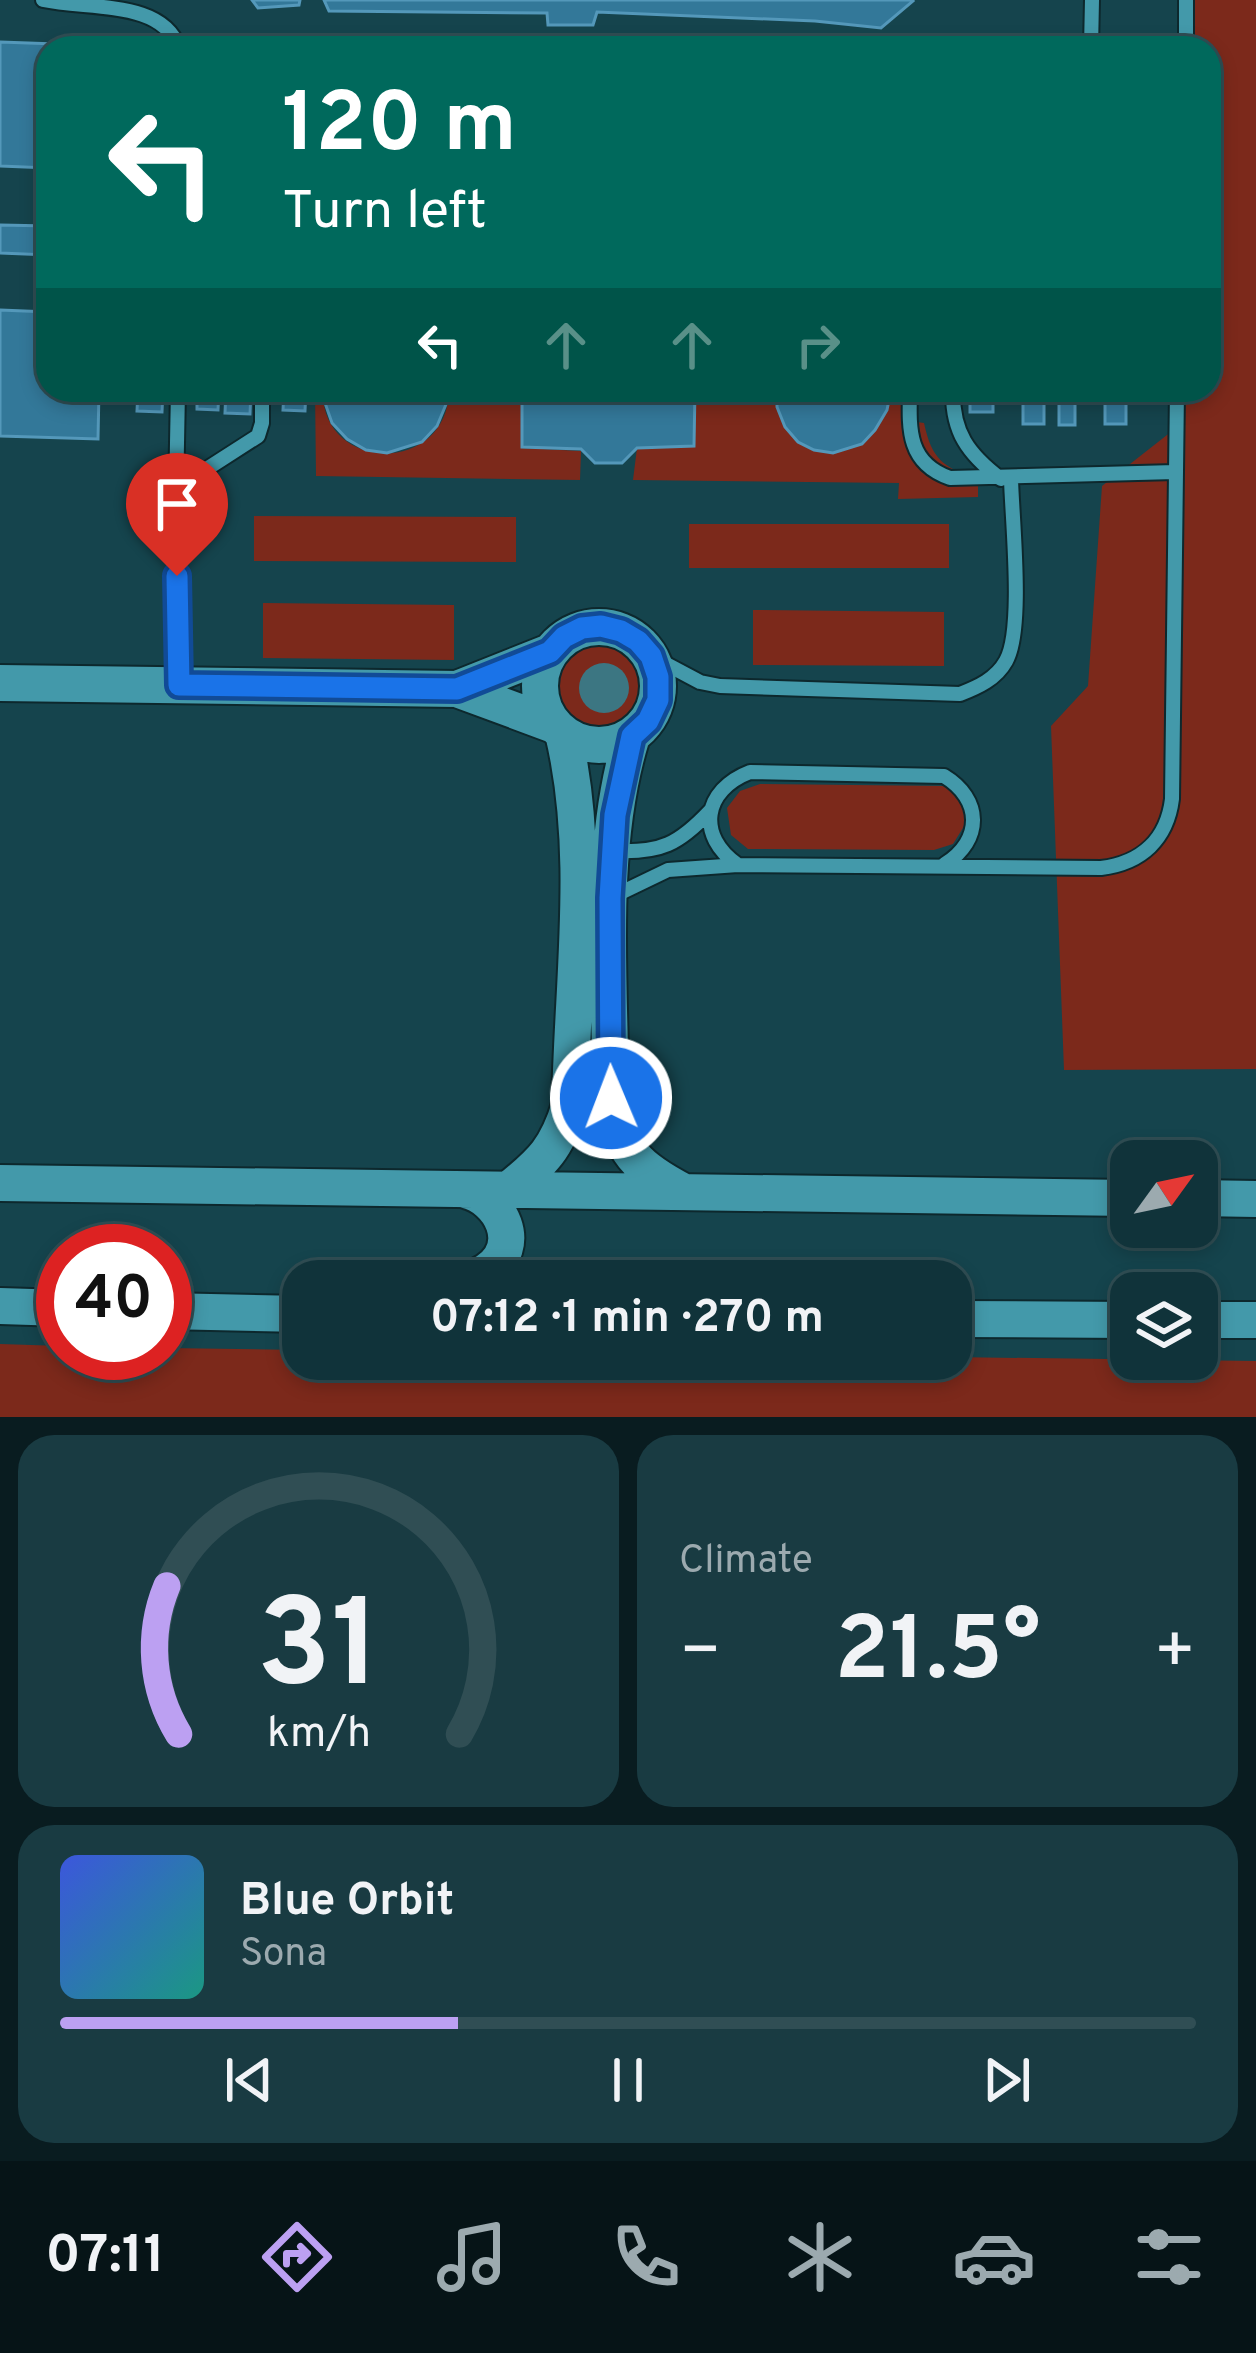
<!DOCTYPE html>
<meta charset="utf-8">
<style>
:root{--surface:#10333a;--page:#193b42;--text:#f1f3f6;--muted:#9caaaf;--line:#304e54;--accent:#bca0f2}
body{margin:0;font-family:Overpass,sans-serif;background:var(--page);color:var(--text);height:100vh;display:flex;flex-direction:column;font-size:45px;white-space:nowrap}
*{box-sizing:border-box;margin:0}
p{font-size:39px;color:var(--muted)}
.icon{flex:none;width:66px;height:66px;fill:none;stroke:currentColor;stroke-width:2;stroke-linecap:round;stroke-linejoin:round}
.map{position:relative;height:1417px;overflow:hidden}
.drawer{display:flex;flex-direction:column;gap:18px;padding:18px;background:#091c20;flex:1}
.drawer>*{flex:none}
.banner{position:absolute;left:36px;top:36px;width:1185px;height:366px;border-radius:36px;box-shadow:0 6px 18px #0003,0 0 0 3px var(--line);background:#00695c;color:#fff;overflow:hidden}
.needle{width:78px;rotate:57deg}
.controls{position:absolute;left:1110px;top:1140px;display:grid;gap:24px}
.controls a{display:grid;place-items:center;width:108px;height:108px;border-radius:24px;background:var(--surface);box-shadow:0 6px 18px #0003,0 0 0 3px var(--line);font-size:60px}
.speed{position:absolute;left:36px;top:1224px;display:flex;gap:24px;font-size:60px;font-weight:700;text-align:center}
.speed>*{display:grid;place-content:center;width:156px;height:156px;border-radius:50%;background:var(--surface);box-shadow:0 6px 18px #0003,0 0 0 3px var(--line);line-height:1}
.speed .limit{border:18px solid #d22;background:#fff;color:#111}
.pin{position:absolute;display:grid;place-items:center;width:102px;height:102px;color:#fff;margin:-123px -51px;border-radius:50% 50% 50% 0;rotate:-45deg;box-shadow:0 0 12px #0007}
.pin .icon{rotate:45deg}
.me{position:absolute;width:132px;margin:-66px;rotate:359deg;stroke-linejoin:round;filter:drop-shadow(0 0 9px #0008)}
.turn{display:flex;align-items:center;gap:42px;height:252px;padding:0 48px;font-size:54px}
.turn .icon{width:156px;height:156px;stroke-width:2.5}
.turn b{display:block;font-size:84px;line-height:102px}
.lanes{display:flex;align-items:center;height:114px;padding:0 48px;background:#0003;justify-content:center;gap:60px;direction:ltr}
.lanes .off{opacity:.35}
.big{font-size:90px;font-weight:700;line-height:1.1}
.drawer .widget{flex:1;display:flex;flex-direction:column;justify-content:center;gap:18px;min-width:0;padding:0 42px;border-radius:36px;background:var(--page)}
.drawer .dial{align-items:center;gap:0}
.dial svg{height:312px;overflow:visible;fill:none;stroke:var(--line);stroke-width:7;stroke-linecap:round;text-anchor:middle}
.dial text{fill:var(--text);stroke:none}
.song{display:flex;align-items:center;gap:36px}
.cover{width:144px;height:144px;border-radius:18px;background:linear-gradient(135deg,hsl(230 70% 55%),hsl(170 70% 35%))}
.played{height:12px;border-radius:6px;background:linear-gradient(90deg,var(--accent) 35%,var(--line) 35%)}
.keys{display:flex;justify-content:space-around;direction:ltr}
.heat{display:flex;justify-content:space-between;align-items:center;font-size:66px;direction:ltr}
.drawer .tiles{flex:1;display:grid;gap:18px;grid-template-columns:1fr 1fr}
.widget:last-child{grid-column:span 2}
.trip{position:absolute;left:282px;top:1260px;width:690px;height:120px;border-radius:36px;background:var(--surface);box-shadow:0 6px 18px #0003,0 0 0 3px var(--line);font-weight:700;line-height:120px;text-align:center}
.tabs{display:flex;height:192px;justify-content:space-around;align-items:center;background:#061417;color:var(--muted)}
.tabs .icon{width:84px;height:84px}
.tabs .on{color:var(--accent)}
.tabs b{font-size:54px;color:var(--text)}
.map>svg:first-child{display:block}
.green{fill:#7c291b}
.water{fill:#3c7682}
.building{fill:#337899;stroke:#5498ba;stroke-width:3}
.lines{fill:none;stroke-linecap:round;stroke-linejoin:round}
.service-casing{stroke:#0d282d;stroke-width:18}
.tertiary-casing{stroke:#0d282d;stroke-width:40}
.service{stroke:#4399aa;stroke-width:14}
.tertiary{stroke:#4399aa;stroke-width:36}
.route-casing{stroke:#114b97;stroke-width:30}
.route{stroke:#1a73e8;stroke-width:21}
</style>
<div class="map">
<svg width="1256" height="1417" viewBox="0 0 1256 1417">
<rect width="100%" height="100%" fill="#15444d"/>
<!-- green -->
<path class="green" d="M1188 0H1256V1069L1064 1070 1051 726 1088 686 1102 486 1181 424 1182 390H1209V48H1188Z
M315 390H323C320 473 448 476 449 390H521V448L581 451 580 480 316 476Z
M695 390H777C777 475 878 471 891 390H903V420L924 423C932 460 943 467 978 479V497L898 499 899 483 633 480 637 448 694 445Z
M254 516 516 517V562L254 561Z
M689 524H949V568H689Z
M263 603 454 605V660L263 658Z
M753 610 944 612V666L753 665Z
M559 688a45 45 0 1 1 90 0a45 45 0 1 1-90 0Z
M760 784 945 786 963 801 966 823 953 844 934 850 748 849 731 835 727 808 740 791Z
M0 1344 63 1346V1353H165V1348L303 1350V1359L951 1357 1256 1361V1417H0Z"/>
<!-- water -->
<path class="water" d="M579 688a25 25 0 1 1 50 0a25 25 0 1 1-50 0Z"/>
<!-- building -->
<path class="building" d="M252 0H300L299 5 258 8Z
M324 0H912L913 1 881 28 815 21 597 12 593 25H548L547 13 329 11Z
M0 42 113 46 48 48V168L0 166Z
M0 225 48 226V255L0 253Z
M0 310 48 312V390H99L98 439 0 436Z
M138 390H163L162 412 137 411Z
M197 390H219L218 410 197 409Z
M226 390H251L250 414 225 413Z
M284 390H306L305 411 283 410Z
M325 390H447V402L437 426 422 442 387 453 366 450 347 439 332 423 325 403Z
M522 390H695L694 446 637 448 622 463H595L581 449 522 447Z
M777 390H891L887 410 875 430 862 444 833 453 814 450 798 442 785 427 777 407Z
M970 390H993V412H970Z
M1023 390H1044V424H1023Z
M1059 390H1075V425H1059Z
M1105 390H1126V424H1105Z"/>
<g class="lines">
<!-- service casing -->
<g class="service-casing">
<path id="service" d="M43 0C92 10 162 0 179 48
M1186 0V48
M1091 48 1092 0
M178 390 176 496 205 470 258 436 262 423V390
M910 390C909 429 907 463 950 478L1175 472
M953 390C952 432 968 454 1001 479
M176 496 179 683
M651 656 700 682 720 686 960 694C978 687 996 679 1006 661 1024 629 1012 520 1011 479
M615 851C661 853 679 844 710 811
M945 864C983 840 982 799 944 776L750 772C703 790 696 836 738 865L1101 868C1142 863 1167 839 1172 799L1177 390
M612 897 668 870 738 865"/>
</g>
<!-- tertiary casing -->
<g class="tertiary-casing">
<path id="tertiary" d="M540 686a59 59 0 1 1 118 0a59 59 0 1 1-118 0Z
M0 683 457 689 554 725
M457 689 550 652
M632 736C597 847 610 983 611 1098 621 1152 636 1167 684 1192
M0 1183 1131 1198
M508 1190C543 1162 557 1148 570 1105 572 981 592 854 563 733
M1197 1198 1256 1199
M449 1281C462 1280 476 1279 487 1271 525 1246 501 1198 465 1190
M0 1306 63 1308
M165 1311 303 1314
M951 1319 1131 1320
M1197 1320H1256"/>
</g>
<!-- service -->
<use href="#service" class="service"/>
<!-- tertiary -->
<use href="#tertiary" class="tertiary"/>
</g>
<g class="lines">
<!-- route casing -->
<g class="route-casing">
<path id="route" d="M177 576 179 685 457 689 550 652 564 637 582 628 601 626 621 631 638 641 651 656 658 677V700L648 721 632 736 615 815 610 898 611 1098"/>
</g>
<!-- route -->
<use href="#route" class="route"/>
</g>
</svg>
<div class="controls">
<a><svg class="needle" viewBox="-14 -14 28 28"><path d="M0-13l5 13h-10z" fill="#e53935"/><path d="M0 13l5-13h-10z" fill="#9caaaf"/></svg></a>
<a><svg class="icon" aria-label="layers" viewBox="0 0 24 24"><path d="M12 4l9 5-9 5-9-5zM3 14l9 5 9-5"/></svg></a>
</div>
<div class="speed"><div class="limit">40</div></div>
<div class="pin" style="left:177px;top:576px;background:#d93025"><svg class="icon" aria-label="arrive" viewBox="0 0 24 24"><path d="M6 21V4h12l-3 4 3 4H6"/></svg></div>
<svg class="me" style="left:611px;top:1098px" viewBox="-20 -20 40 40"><circle r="17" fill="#1a73e8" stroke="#fff" stroke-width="3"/><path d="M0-11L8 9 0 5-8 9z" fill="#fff"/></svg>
<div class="trip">07:12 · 1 min · 270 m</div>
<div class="banner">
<div class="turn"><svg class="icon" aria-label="left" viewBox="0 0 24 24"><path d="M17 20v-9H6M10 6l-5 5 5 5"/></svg><div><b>120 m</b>Turn left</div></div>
<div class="lanes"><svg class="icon" aria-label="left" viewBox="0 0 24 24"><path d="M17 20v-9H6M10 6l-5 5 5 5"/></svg><svg class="icon off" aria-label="ahead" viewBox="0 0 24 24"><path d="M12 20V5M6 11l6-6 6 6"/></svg><svg class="icon off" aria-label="ahead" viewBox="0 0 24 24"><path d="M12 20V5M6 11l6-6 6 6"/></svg><svg class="icon off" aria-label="right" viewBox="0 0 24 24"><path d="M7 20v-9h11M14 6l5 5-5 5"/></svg></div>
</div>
</div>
<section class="drawer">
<div class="tiles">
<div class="widget dial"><svg viewBox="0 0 100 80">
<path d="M14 69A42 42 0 1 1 86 69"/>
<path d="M14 69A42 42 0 0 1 11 31" stroke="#bca0f2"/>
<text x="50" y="56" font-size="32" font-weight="700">31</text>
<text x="50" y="72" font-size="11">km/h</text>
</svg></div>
<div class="widget"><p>Climate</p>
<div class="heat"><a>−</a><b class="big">21.5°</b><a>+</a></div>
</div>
<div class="widget">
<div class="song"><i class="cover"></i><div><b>Blue Orbit</b><p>Sona</p></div></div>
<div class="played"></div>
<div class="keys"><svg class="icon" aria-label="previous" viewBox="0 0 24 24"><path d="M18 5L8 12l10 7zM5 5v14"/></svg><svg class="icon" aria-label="pause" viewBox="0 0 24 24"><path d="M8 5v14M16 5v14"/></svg><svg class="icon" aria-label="next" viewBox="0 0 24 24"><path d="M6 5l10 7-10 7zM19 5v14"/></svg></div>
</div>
</div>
</section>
<nav class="tabs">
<b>07:11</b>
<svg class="icon on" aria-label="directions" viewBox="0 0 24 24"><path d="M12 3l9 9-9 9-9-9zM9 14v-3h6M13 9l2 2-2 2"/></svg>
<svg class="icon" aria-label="music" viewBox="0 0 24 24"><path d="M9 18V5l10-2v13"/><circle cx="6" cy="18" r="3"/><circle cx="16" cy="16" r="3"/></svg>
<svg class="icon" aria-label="phone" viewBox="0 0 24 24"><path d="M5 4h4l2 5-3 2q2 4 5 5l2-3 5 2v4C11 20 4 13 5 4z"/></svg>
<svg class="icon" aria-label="climate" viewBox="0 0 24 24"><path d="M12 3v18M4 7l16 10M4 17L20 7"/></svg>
<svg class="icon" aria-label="car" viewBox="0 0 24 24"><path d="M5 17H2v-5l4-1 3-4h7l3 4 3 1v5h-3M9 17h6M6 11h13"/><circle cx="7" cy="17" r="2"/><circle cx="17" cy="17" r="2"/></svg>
<svg class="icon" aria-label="filters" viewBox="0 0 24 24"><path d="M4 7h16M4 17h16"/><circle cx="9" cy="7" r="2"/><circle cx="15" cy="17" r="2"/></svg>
</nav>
